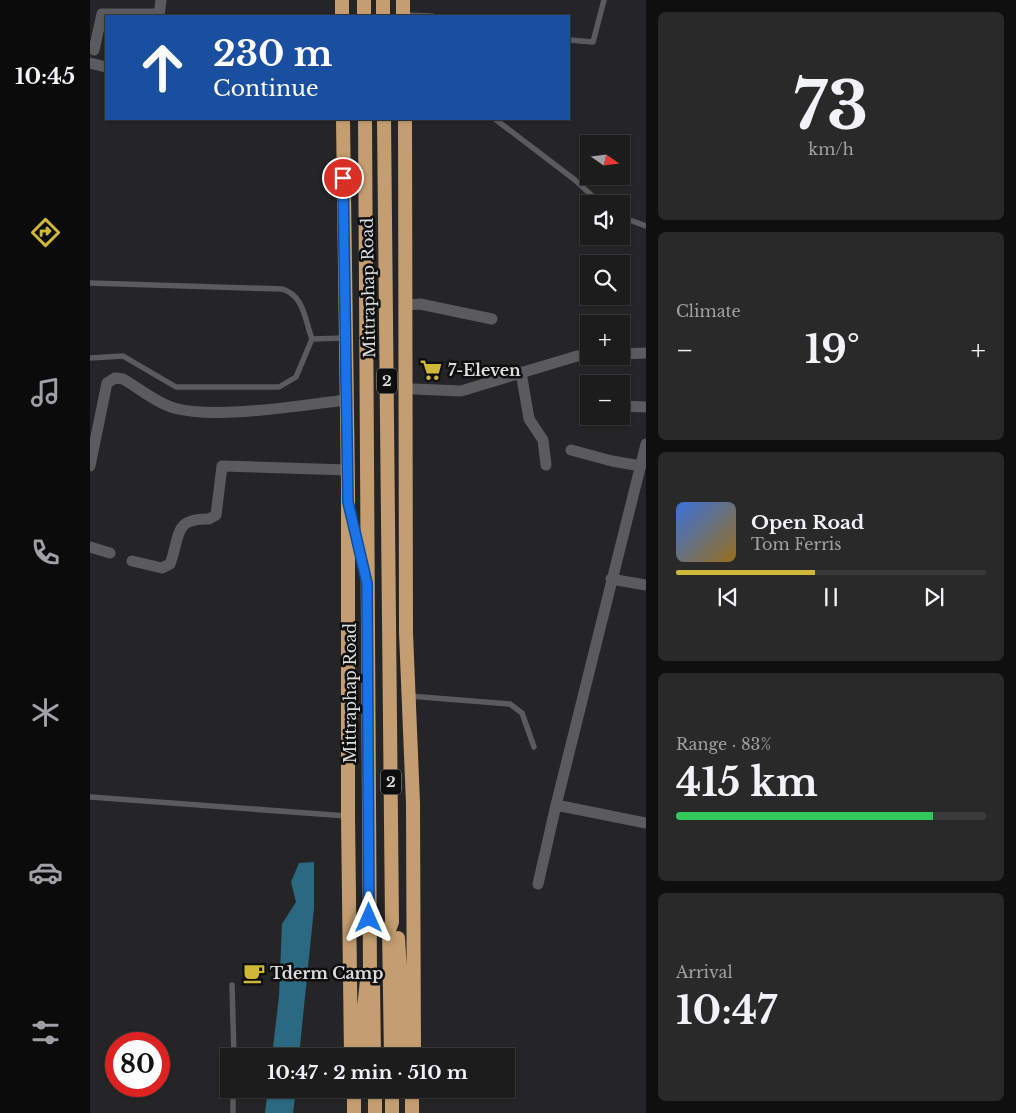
<!DOCTYPE html>
<meta charset="utf-8">
<style>
:root{--surface:#1c1c1d;--page:#29292a;--text:#f1f3f6;--muted:#a0a1a4;--line:#3a3a3b;--accent:#cfb837}
body{margin:0;font-family:"Libre Baskerville",serif;background:var(--page);color:var(--text);height:100vh;display:flex;flex-direction:column;font-size:19px;white-space:nowrap}
*{box-sizing:border-box;margin:0}
p{font-size:16px;color:var(--muted)}
.icon{flex:none;width:28px;height:28px;fill:none;stroke:currentColor;stroke-width:2;stroke-linecap:round;stroke-linejoin:round}
.map{position:relative;flex:1;overflow:hidden}
.side{display:flex;flex-direction:column;gap:12px;padding:12px;background:#0f0f10;width:370px}
.side>*{flex:none}
.guide{position:absolute;left:15px;top:15px;width:465px;height:105px;border-radius:0px;box-shadow:0 1px 4px #0004,0 0 0 1px var(--line);background:#1a4fa0;color:#fff;overflow:hidden}
.needle{width:32px;rotate:104deg}
.fabs{position:absolute;left:490px;top:135px;display:grid;gap:10px}
.fabs a{display:grid;place-items:center;width:50px;height:50px;border-radius:0px;background:var(--surface);box-shadow:0 1px 4px #0004,0 0 0 1px var(--line);font-size:25px}
.speed{position:absolute;left:15px;top:1032px;display:flex;gap:10px;font-size:25px;font-weight:700;text-align:center}
.speed>*{display:grid;place-content:center;width:65px;height:65px;border-radius:50%;background:var(--surface);box-shadow:0 1px 4px #0004,0 0 0 1px var(--line);line-height:1}
.speed .limit{border:8px solid #d22;background:#fff;color:#111}
.pin{position:absolute;display:grid;place-items:center;width:42px;height:42px;color:#fff;margin:-21px;border:2px solid #fff;border-radius:50%;box-shadow:0 1px 5px #0007}
.me{position:absolute;width:55px;margin:-28px;rotate:0deg;stroke-linejoin:round;filter:drop-shadow(0 0 4px #0008)}
.turn{display:flex;align-items:center;gap:18px;height:105px;padding:0 25px;font-size:22px}
.turn .icon{width:65px;height:65px;stroke-width:2.5}
.turn b{display:block;font-size:35px;line-height:42px}
.big{font-size:38px;font-weight:800;line-height:1.1}
.side .card{flex:1;display:flex;flex-direction:column;justify-content:center;gap:8px;min-width:0;padding:0 18px;border-radius:8px;background:var(--page)}
.side .dial{align-items:center;gap:0}
.dial b{font-size:65px;line-height:1}
.song{display:flex;align-items:center;gap:15px}
.cover{width:60px;height:60px;border-radius:8px;background:linear-gradient(135deg,hsl(220 70% 55%),hsl(40 70% 35%))}
.played{height:5px;border-radius:2px;background:linear-gradient(90deg,var(--accent) 45%,var(--line) 45%)}
.keys{display:flex;justify-content:space-around;direction:ltr}
.heat{display:flex;justify-content:space-between;align-items:center;font-size:28px;direction:ltr}
.charge{height:8px;border-radius:4px;background:linear-gradient(90deg,#34c759 83%,var(--line) 0)}
.trip{position:absolute;left:130px;top:1048px;width:295px;height:50px;border-radius:0px;background:var(--surface);box-shadow:0 1px 4px #0004,0 0 0 1px var(--line);font-weight:800;line-height:50px;text-align:center}
main{display:flex;flex:1;min-height:0}
.menu{display:flex;flex-direction:column;width:90px;justify-content:space-around;align-items:center;background:#0b0b0c;color:var(--muted)}
.menu .icon{width:35px;height:35px}
.menu .current{color:var(--accent)}
.menu b{font-size:22px;color:var(--text)}
.map>svg:first-child{display:block}
.water{fill:#2a697f}
.lines{fill:none;stroke-linecap:round;stroke-linejoin:round}
.service{stroke:#5b5a5d;stroke-width:5.5}
.minor{stroke:#5b5a5d;stroke-width:11}
.trunk{stroke:#c49e70;stroke-width:14}
.route-casing{stroke:#114b97;stroke-width:12}
.route{stroke:#1a73e8;stroke-width:9}
.labels{text-anchor:middle;stroke-width:5;stroke-linejoin:round;paint-order:stroke}
.shield{fill:#0e0e0f;stroke:#9e9ea0;stroke-width:1}
.shield-label{font-size:15px;font-weight:bold;fill:#dcdcde}
.street-label{font-size:16px;fill:#dcdcde;stroke:#0e0e0f}
.poi-label{font-size:16px;font-weight:bold;fill:#dcdcde;stroke:#0e0e0f;text-anchor:start}
</style>
<main>
<nav class="menu">
<b>10:45</b>
<svg class="icon current" aria-label="directions" viewBox="0 0 24 24"><path d="M12 3l9 9-9 9-9-9zM9 14v-3h6M13 9l2 2-2 2"/></svg>
<svg class="icon" aria-label="music" viewBox="0 0 24 24"><path d="M9 18V5l10-2v13"/><circle cx="6" cy="18" r="3"/><circle cx="16" cy="16" r="3"/></svg>
<svg class="icon" aria-label="phone" viewBox="0 0 24 24"><path d="M5 4h4l2 5-3 2q2 4 5 5l2-3 5 2v4C11 20 4 13 5 4z"/></svg>
<svg class="icon" aria-label="climate" viewBox="0 0 24 24"><path d="M12 3v18M4 7l16 10M4 17L20 7"/></svg>
<svg class="icon" aria-label="car" viewBox="0 0 24 24"><path d="M5 17H2v-5l4-1 3-4h7l3 4 3 1v5h-3M9 17h6M6 11h13"/><circle cx="7" cy="17" r="2"/><circle cx="17" cy="17" r="2"/></svg>
<svg class="icon" aria-label="filters" viewBox="0 0 24 24"><path d="M4 7h16M4 17h16"/><circle cx="9" cy="7" r="2"/><circle cx="15" cy="17" r="2"/></svg>
</nav>
<div class="map">
<svg width="556" height="1113" viewBox="0 0 556 1113">
<rect width="100%" height="100%" fill="#252527"/>
<!-- water -->
<path class="water" d="M224 862V908L209 1056H182L189 996 192 924 206 902 201 882 209 863Z
M178 1089H206L203 1113H175Z"/>
<g class="lines">
<!-- service -->
<path class="service" d="M314 15 342 16
M479 40 503 42 514 0
M405 119 485 180 511 204
M531 217 556 226
M0 283 192 289C214 295 215 320 222 339
M0 358 33 356 86 387H189L206 377 222 339 255 338
M319 696 420 704 432 713 444 747
M0 797 257 816
M142 985 144 1056
M143 1113V1089"/>
<!-- minor -->
<path class="minor" d="M69 16 71 0
M4 50 12 14H69
M0 63 16 67
M317 305 330 304 402 319
M531 354 556 353
M431 372 439 419 453 440 456 465
M324 389 371 391 487 356H499
M498 406H499
M531 406 556 407
M556 444 466 805 556 823
M481 450 522 461 551 466
M0 466 17 383 25 378 33 379C49 388 66 403 84 408 127 420 210 405 257 400
M0 547 20 553
M42 561 72 568 80 564C91 535 83 518 119 519L126 515 132 466 258 470
M521 579 556 585
M448 884 466 805"/>
<!-- trunk -->
<path class="trunk" d="M252 0V16
M274 0V16
M293 0V16
M313 0V16
M253 119 258 486V816L261 1056
M275 119 280 972 283 985 284 1056
M294 119 302 922 299 930 301 1056
M315 119 316 633 323 803 324 1056
M308 938 315 1054
M269 1056 277 980
M285 1089V1113
M302 1089V1113
M322 1089V1113
M264 1113V1089"/>
</g>
<g class="lines">
<!-- route casing -->
<g class="route-casing">
<path id="route" d="M253 178 258 502 277 583 279 918"/>
</g>
<!-- route -->
<use href="#route" class="route"/>
</g>
<!-- icons -->
<defs>
<g id="supermarket-bare" transform="scale(1.725)"><path d="M-6-5.5h2.5l.6 2H6L4.5 2H-2.5L-4.4-4H-6ZM-1.5 3.2a1.3 1.3 0 1 0 .1 0ZM3 3.2a1.3 1.3 0 1 0 .1 0Z" fill="#cfb837" stroke="#0e0e0f" stroke-width="2.5" paint-order="stroke"/></g>
<g id="cafe-bare" transform="scale(1.725)"><path d="M-5.5-4.5H6V0H3Q3 3.5 0 3.5H-2.5Q-5.5 3.5-5.5 0ZM3-3.2v2h1.7v-2ZM-6 4.5H4V6H-6Z" fill="#cfb837" stroke="#0e0e0f" stroke-width="2.5" paint-order="stroke"/></g>
</defs>
<g fill-rule="evenodd">
<use href="#supermarket-bare" x="341" y="370"/>
<use href="#cafe-bare" x="164" y="973"/>
</g>
<g class="labels">
<!-- shield labels -->
<g class="shield">
<rect x="287" y="368.5" width="20" height="25" rx="4"/>
<rect x="291" y="769.5" width="20" height="25" rx="4"/>
</g>
<g class="shield-label">
<text x="297" y="386">2</text>
<text x="301" y="787">2</text>
</g>
<!-- street labels -->
<g class="street-label">
<text transform="translate(278 288) rotate(-91)" y="6">Mittraphap Road</text>
<text transform="translate(260 693) rotate(-90)" y="6">Mittraphap Road</text>
</g>
<!-- poi labels -->
<g class="poi-label">
<text x="358" y="376">7-Eleven</text>
<text x="180" y="979">Tderm Camp</text>
</g>
</g>
</svg>
<div class="fabs">
<a><svg class="needle" viewBox="-14 -14 28 28"><path d="M0-13l5 13h-10z" fill="#e53935"/><path d="M0 13l5-13h-10z" fill="#a0a1a4"/></svg></a>
<a><svg class="icon" aria-label="sound" viewBox="0 0 24 24"><path d="M4 9h4l5-4v14l-5-4H4zM17 9q2 3 0 6"/></svg></a>
<a><svg class="icon" aria-label="search" viewBox="0 0 24 24"><circle cx="10" cy="10" r="6"/><path d="M15 15l6 6"/></svg></a>
<a>+</a>
<a>−</a>
</div>
<div class="speed"><div class="limit">80</div></div>
<div class="pin" style="left:253px;top:178px;background:#d93025"><svg class="icon" aria-label="arrive" viewBox="0 0 24 24"><path d="M6 21V4h12l-3 4 3 4H6"/></svg></div>
<svg class="me" style="left:279px;top:918px" viewBox="-20 -20 40 40"><path d="M0-17L14 15 0 8-14 15z" fill="#1a73e8" stroke="#fff" stroke-width="4"/></svg>
<div class="trip">10:47 · 2 min · 510 m</div>
<div class="guide">
<div class="turn"><svg class="icon" aria-label="ahead" viewBox="0 0 24 24"><path d="M12 20V5M6 11l6-6 6 6"/></svg><div><b>230 m</b>Continue</div></div>
</div>
</div>
<section class="side">
<div class="card dial"><b>73</b><p>km/h</p></div>
<div class="card"><p>Climate</p>
<div class="heat"><a>−</a><b class="big">19°</b><a>+</a></div>
</div>
<div class="card">
<div class="song"><i class="cover"></i><div><b>Open Road</b><p>Tom Ferris</p></div></div>
<div class="played"></div>
<div class="keys"><svg class="icon" aria-label="previous" viewBox="0 0 24 24"><path d="M18 5L8 12l10 7zM5 5v14"/></svg><svg class="icon" aria-label="pause" viewBox="0 0 24 24"><path d="M8 5v14M16 5v14"/></svg><svg class="icon" aria-label="next" viewBox="0 0 24 24"><path d="M6 5l10 7-10 7zM19 5v14"/></svg></div>
</div>
<div class="card"><p>Range · 83%</p><b class="big">415 km</b><div class="charge"></div></div>
<div class="card"><p>Arrival</p><b class="big">10:47</b></div>
</section>
</main>
